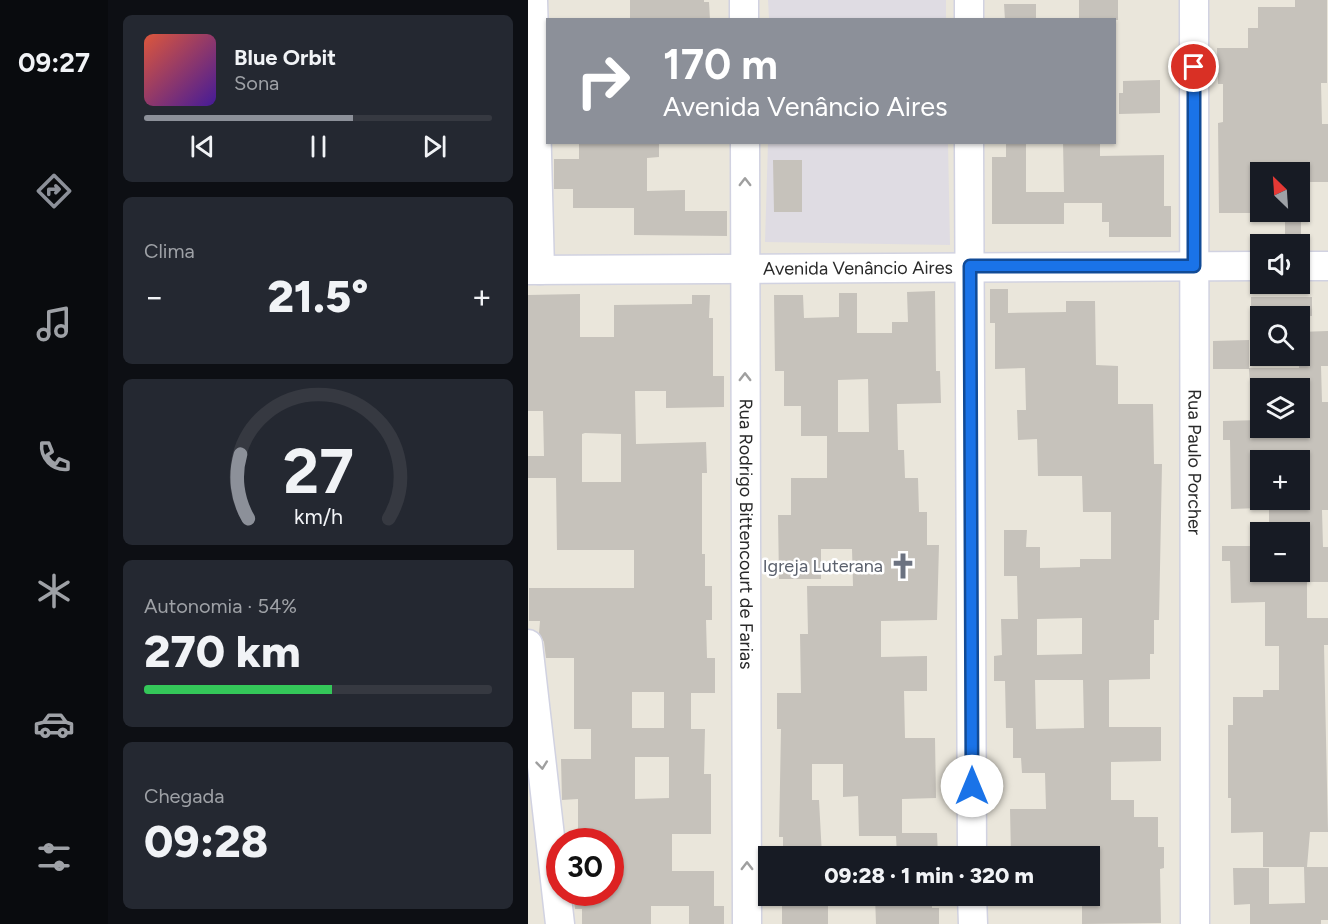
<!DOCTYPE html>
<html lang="pt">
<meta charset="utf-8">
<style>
:root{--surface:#171b24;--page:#242831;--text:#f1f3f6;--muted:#9ea1a6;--line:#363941;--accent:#8c9099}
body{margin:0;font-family:Figtree,sans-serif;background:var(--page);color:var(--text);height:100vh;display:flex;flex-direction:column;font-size:22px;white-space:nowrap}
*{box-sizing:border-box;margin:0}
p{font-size:20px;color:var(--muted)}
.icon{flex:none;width:33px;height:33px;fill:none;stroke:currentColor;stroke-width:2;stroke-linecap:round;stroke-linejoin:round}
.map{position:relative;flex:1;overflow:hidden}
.sheet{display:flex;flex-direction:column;gap:15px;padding:15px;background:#0d0f14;width:420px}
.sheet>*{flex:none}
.top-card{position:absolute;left:18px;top:18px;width:570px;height:126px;border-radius:0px;box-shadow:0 2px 4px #0004;background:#8c9099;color:#fff;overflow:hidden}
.needle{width:39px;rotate:335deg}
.tools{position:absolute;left:722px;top:162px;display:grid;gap:12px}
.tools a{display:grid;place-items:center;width:60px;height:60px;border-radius:0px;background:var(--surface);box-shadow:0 2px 4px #0004;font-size:30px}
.speed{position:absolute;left:18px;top:828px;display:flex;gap:12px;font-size:30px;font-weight:700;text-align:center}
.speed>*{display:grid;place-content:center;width:78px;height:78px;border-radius:50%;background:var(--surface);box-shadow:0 2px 4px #0004;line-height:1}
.speed .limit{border:9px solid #d22;background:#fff;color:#111}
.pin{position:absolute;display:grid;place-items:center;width:51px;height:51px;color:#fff;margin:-26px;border:3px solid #fff;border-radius:50%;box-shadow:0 2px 6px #0007}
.me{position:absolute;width:66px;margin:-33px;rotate:0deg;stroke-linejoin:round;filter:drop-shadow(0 0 4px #0008)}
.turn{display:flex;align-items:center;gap:21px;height:126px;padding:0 18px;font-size:27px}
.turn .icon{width:78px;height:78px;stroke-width:2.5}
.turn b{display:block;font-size:42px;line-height:51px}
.big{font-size:45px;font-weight:800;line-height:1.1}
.sheet .widget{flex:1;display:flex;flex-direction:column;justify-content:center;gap:9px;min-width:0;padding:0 21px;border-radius:9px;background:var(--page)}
.sheet .dial{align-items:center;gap:0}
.dial svg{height:156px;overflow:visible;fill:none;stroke:var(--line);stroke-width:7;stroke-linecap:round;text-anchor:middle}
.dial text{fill:var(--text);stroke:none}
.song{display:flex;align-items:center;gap:18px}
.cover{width:72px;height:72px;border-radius:9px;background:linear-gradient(135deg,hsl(10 70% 55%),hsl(260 70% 35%))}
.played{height:6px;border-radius:3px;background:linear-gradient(90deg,var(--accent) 60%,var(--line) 60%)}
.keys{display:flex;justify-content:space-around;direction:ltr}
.heat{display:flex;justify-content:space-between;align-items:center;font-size:33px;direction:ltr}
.charge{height:9px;border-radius:4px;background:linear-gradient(90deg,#34c759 54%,var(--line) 0)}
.trip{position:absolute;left:230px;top:846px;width:342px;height:60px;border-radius:0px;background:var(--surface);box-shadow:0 2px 4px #0004;font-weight:800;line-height:60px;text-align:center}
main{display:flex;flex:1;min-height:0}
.menu{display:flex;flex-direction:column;width:108px;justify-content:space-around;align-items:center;background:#090b0e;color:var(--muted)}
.menu .icon{width:42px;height:42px}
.menu .current{color:var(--accent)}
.menu b{font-size:27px;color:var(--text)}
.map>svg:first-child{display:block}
.industrial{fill:#dfdce3}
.building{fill:#c6c2bb;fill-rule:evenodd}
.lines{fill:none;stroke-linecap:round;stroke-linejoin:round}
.minor-casing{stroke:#d1d2e1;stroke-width:31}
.minor{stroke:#fff;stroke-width:28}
.oneway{stroke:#9f9f9f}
.route-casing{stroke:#114b97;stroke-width:15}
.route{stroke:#1a73e8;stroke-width:10}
.labels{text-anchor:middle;stroke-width:5;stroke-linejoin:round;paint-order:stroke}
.street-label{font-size:18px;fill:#292929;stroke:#fff}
.worship-label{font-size:18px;fill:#5b616d;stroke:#fff;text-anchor:end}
</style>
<main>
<nav class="menu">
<b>09:27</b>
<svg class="icon current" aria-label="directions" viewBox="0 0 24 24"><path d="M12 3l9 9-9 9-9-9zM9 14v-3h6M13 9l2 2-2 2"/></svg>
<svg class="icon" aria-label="music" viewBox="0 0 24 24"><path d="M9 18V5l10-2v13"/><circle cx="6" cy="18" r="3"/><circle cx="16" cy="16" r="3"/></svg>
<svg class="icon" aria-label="phone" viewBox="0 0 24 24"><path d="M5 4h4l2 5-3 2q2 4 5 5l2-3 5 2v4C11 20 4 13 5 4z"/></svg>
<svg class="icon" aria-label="climate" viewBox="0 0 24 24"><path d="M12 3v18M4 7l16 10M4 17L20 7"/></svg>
<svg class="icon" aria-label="car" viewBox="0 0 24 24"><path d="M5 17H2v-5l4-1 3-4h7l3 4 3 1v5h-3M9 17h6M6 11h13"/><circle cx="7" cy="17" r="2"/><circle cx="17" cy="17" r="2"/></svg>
<svg class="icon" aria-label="filters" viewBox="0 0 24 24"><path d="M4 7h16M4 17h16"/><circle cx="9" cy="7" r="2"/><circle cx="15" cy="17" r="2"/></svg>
</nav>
<section class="sheet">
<div class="widget">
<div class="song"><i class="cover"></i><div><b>Blue Orbit</b><p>Sona</p></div></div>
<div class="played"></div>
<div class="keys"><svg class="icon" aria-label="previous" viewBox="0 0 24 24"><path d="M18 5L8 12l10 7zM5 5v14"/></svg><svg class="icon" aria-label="pause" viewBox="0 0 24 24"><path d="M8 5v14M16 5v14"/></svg><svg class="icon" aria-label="next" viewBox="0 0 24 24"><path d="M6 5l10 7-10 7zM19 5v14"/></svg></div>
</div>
<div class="widget"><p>Clima</p>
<div class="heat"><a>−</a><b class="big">21.5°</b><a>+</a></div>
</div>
<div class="widget dial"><svg viewBox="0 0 100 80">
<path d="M14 69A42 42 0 1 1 86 69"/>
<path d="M14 69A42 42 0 0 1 10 36" stroke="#8c9099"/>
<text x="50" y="56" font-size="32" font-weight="700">27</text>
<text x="50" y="72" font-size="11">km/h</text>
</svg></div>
<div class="widget"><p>Autonomia · 54%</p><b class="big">270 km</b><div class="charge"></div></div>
<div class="widget"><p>Chegada</p><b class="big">09:28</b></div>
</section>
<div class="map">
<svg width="800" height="924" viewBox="0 0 800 924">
<rect width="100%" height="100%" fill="#eae6db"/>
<!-- industrial -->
<path class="industrial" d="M240 0H418V19H241Z
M240 143H420L422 245 237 242Z"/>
<!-- building -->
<path class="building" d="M102 0H176V2H181L182 20H102Z
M551 0H590V20H551Z
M767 0H799V83H793L794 124H800V182H771V172H732V182H723V213H691L690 123 695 122V84H690L689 48H720V28H730V7H767Z
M476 4H508V20H477Z
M632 80V113L591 114V93H595V81Z
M51 142H131V157L119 158V191L157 190V211H199V236L106 235V208H45V189H26V159H51Z
M478 142H498V192H536L535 142H572V156L636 155V206H643V237H581V222H574V203H536V224H464V157H478Z
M245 160H274V212H246Z
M757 212H773V237H757Z
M462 289H480V313L538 312V301H567L568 365 590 366V404H625L626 464H634L631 620H626V654H622V679L581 680V727H633V761L583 762V800H606V817H630V847H636V868L632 869 633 923 554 924V896H561V856H483L482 809H518L517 773H494L493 758H485V728H478L477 681H466V656L474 655 473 619H490L489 576H476V530H499L498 547H512V568L552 567V559H583V512H555L554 476H510L509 439 490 440 489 410H498L497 368 467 369V323H462ZM554 618V654L509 655V619ZM507 680H555L556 728 508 729Z
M407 291 408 371H412L413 403 369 404 370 450H376L377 478H390L391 512H399V545H411L409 620 353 621V657L399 656V691H376L377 738H407L408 798 374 799V833H409L410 856H369L368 836H331L330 796 315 797V764H284V800H291L294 856H255V837H251L253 729H249V693H273L272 634H280L279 586H325L324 549H293V579H251L250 515H263V478H299V436H273V406H256V371H247L246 295H275L276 318 311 317V293H329V333H364V322H380L379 292ZM340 379 341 432H310V380Z
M52 294V337H86V305L164 304V295H182L181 318H185V376H196V407L138 408V391H107L108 444 178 442 179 473H174V554H177V586H184V620H178L179 658H187V693H163V729H177L176 774H183V834H144V871H186V906H196V924H161V906H123V924H54V909H47L45 892H82V842H55V830H50V799L34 800 33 759H63V729H46V658H18L16 642 11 633 12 621H1V588H106V550H29L28 478H0V456H16L15 411H0V295ZM57 433 93 434V482H54V434ZM104 692H136V728H104ZM107 757H141V798L107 799Z
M723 297H784V316H723Z
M800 331V366H793L794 402H800V510H794L795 547H800V582H779V618H800V645H796L800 832H782L779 867H735V832L703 833V798H700V725H705V697H735V690H751V646H737V602L703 603 702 561H694V546H732V572H771V532H741V510H769L778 501V462L732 460V508L703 509 702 440H695V421L732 420V428H771V388L722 385 721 369H685V341L721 340V368H771V332Z
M776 867H800V920H793V924H722V904L706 905 705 868H741V904L777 903Z
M347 896H404V908H411V924H348Z
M254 906H300V924H254Z"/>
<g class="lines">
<!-- minor casing -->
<g class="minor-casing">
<g id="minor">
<path d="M5 0 12 270"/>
<path d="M216 0V20"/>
<path d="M441 0V20"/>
<path id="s1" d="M666 0 667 924"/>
<path id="s2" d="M217 142 219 924"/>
<path d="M441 142 444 856"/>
<path d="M771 266H800"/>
<path id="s3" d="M0 270 732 266"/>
<path d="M0 644 32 924"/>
<path d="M444 896 445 924"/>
</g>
</g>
<!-- minor -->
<use href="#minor" class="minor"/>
</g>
<!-- one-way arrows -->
<defs><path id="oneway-chevron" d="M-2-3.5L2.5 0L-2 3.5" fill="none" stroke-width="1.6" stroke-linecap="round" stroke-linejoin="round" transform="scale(1.5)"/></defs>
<g class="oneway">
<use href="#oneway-chevron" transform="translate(217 182) rotate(-90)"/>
<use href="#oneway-chevron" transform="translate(217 377) rotate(-90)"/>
<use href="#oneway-chevron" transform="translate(14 765) rotate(84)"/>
<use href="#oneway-chevron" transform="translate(219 866) rotate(-90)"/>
</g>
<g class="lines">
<!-- route casing -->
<g class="route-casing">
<path id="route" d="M444 786 442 266H666V67"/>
</g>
<!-- route -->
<use href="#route" class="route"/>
</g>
<!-- icons -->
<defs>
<g id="church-bare" transform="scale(2.07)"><path d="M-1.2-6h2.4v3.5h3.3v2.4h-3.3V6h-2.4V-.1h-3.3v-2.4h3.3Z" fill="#6b7280" stroke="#fff" stroke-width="2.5" paint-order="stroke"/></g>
</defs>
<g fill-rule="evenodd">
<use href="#church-bare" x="375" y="566"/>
</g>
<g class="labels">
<!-- street labels -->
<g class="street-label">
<text dy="6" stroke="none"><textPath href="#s3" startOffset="330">Avenida Venâncio Aires</textPath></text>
<text dy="6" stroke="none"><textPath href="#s1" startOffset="462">Rua Paulo Porcher</textPath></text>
<text dy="6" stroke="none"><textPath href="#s2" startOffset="392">Rua Rodrigo Bittencourt de Farias</textPath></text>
</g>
<!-- worship labels -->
<g class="worship-label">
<text x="355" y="572">Igreja Luterana</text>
</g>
</g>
</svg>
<div class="tools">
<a><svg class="needle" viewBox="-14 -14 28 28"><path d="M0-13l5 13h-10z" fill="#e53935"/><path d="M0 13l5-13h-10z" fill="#9ea1a6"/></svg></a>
<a><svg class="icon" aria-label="sound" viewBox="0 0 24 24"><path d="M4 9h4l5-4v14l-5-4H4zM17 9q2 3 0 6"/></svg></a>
<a><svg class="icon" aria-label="search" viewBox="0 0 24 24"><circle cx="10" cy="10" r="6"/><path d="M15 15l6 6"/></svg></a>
<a><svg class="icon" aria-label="layers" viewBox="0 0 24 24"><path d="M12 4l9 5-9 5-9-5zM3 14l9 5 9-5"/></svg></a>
<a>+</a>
<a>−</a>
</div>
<div class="speed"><div class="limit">30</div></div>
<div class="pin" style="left:666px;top:67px;background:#d93025"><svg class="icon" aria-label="arrive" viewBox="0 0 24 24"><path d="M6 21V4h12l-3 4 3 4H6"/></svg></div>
<svg class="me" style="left:444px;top:786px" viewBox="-20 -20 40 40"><circle r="19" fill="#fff"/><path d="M0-13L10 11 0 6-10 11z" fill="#1a73e8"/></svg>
<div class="trip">09:28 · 1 min · 320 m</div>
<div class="top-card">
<div class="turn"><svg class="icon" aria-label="right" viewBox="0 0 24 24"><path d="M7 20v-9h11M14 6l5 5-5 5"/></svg><div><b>170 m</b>Avenida Venâncio Aires</div></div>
</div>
</div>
</main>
